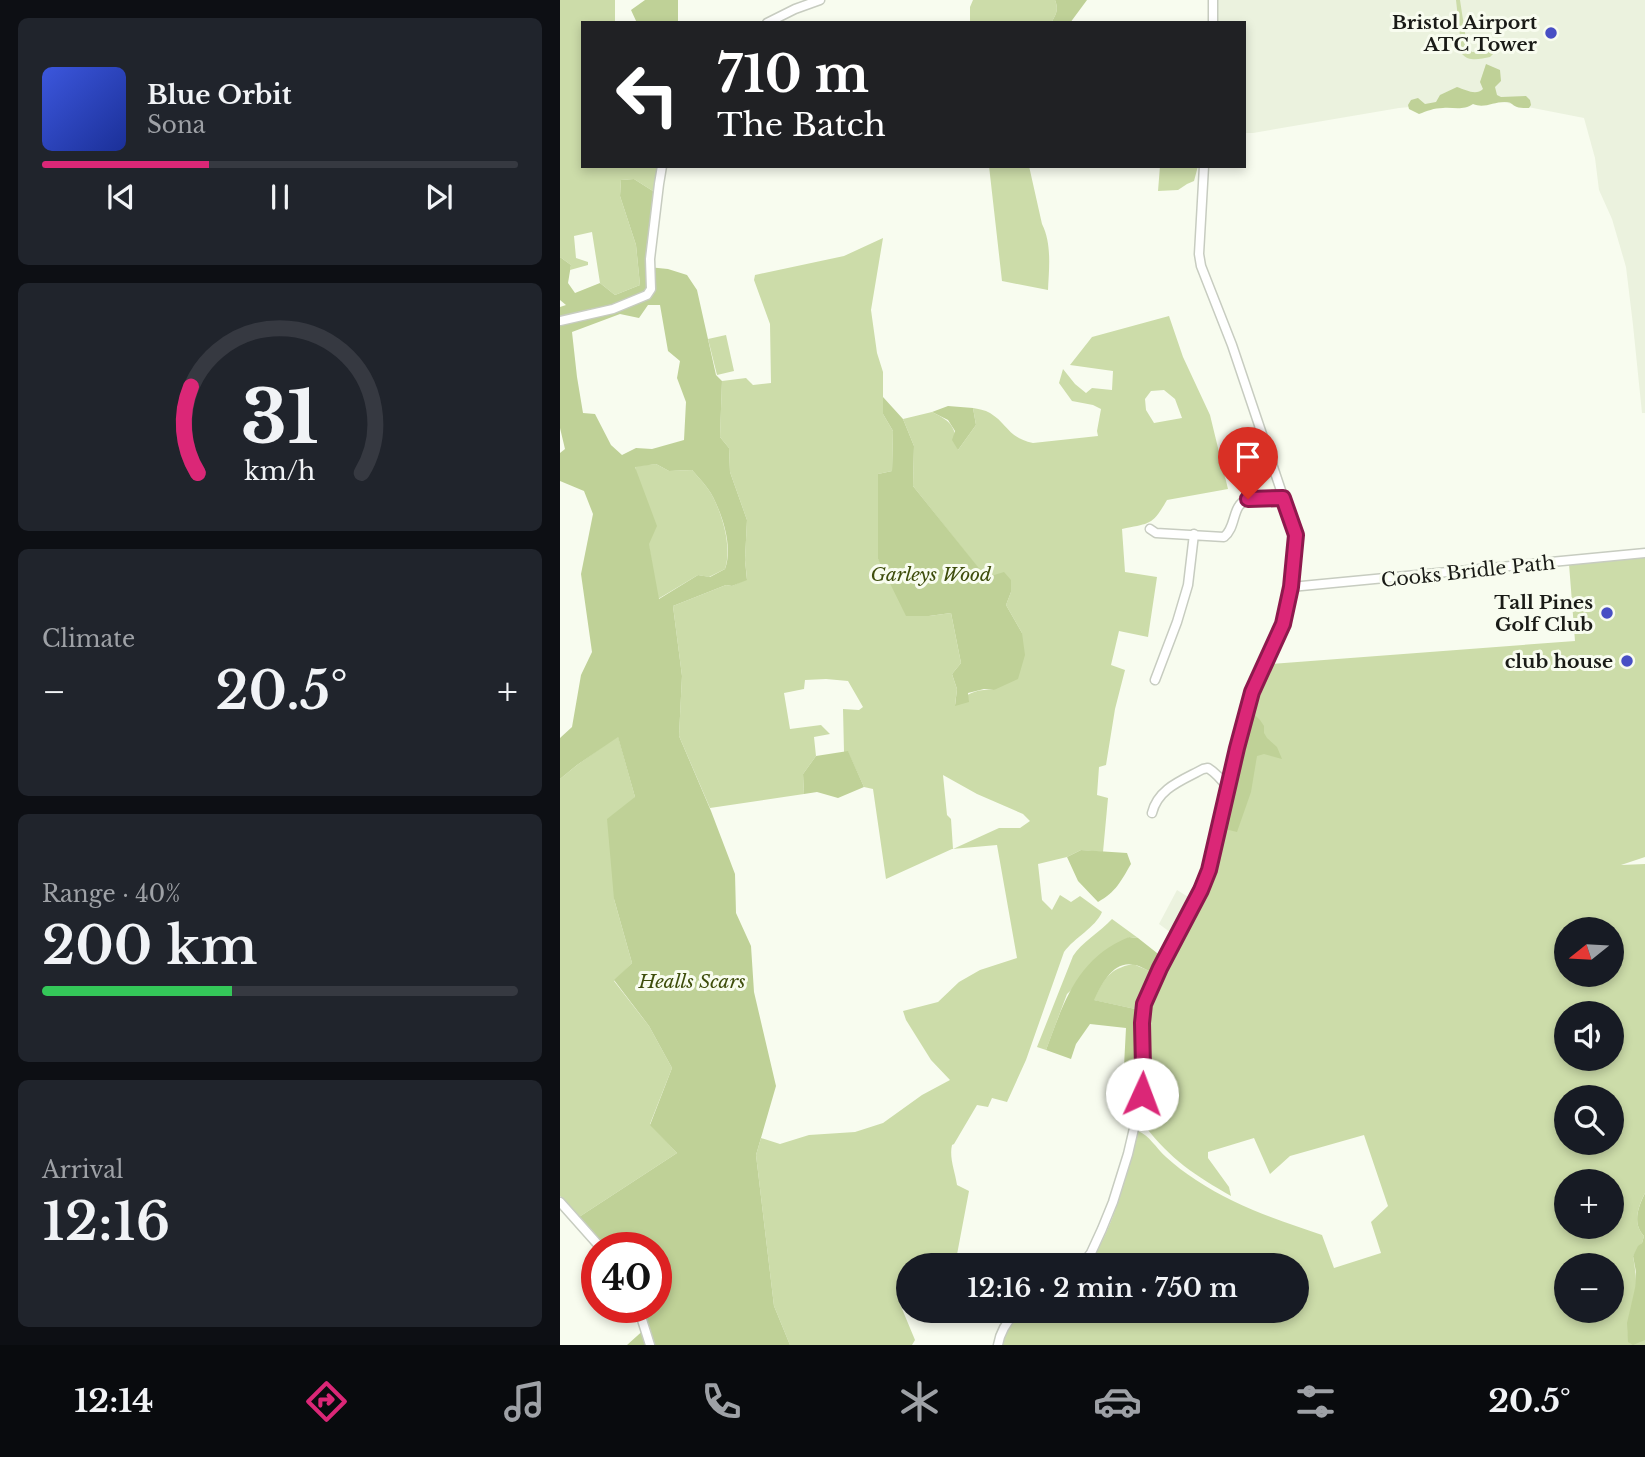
<!DOCTYPE html>
<meta charset="utf-8">
<style>
:root{--surface:#171b24;--page:#20242c;--text:#f1f3f6;--muted:#9ea1a6;--line:#363941;--accent:#db2777}
body{margin:0;font-family:"Libre Baskerville",serif;background:var(--page);color:var(--text);height:100vh;display:flex;flex-direction:column;font-size:26px;white-space:nowrap}
*{box-sizing:border-box;margin:0}
p{font-size:23px;color:var(--muted)}
.icon{flex:none;width:38px;height:38px;fill:none;stroke:currentColor;stroke-width:2;stroke-linecap:round;stroke-linejoin:round}
.map{position:relative;flex:1;overflow:hidden}
.panel{display:flex;flex-direction:column;gap:18px;padding:18px;background:#0d0f14;width:560px}
.panel>*{flex:none}
.top-card{position:absolute;left:21px;top:21px;width:665px;height:147px;border-radius:0px;box-shadow:0 4px 10px #0003;background:#202124;color:#fff;overflow:hidden}
.needle{width:46px;rotate:252deg}
.tools{position:absolute;left:994px;top:917px;display:grid;gap:14px}
.tools a{display:grid;place-items:center;width:70px;height:70px;border-radius:50%;background:var(--surface);box-shadow:0 4px 10px #0003;font-size:35px}
.speed{position:absolute;left:21px;top:1232px;display:flex;gap:14px;font-size:35px;font-weight:700;text-align:center}
.speed>*{display:grid;place-content:center;width:91px;height:91px;border-radius:50%;background:var(--surface);box-shadow:0 4px 10px #0003;line-height:1}
.speed .limit{border:10px solid #d22;background:#fff;color:#111}
.pin{position:absolute;display:grid;place-items:center;width:60px;height:60px;color:#fff;margin:-72px -30px;border-radius:50% 50% 50% 0;rotate:-45deg;box-shadow:0 0 7px #0007}
.pin .icon{rotate:45deg}
.me{position:absolute;width:77px;margin:-38px;rotate:2deg;stroke-linejoin:round;filter:drop-shadow(0 0 5px #0008)}
.turn{display:flex;align-items:center;gap:24px;height:147px;padding:0 21px;font-size:32px}
.turn .icon{width:91px;height:91px;stroke-width:2.5}
.turn b{display:block;font-size:49px;line-height:60px}
.big{font-size:52px;font-weight:600;line-height:1.1}
.panel .card{flex:1;display:flex;flex-direction:column;justify-content:center;gap:10px;min-width:0;padding:0 24px;border-radius:10px;background:var(--page)}
.panel .dial{align-items:center;gap:0}
.dial svg{height:182px;overflow:visible;fill:none;stroke:var(--line);stroke-width:7;stroke-linecap:round;text-anchor:middle}
.dial text{fill:var(--text);stroke:none}
.song{display:flex;align-items:center;gap:21px}
.cover{width:84px;height:84px;border-radius:10px;background:linear-gradient(135deg,hsl(230 70% 55%),hsl(230 70% 35%))}
.played{height:7px;border-radius:4px;background:linear-gradient(90deg,var(--accent) 35%,var(--line) 35%)}
.keys{display:flex;justify-content:space-around;direction:ltr}
.heat{display:flex;justify-content:space-between;align-items:center;font-size:38px;direction:ltr}
.charge{height:10px;border-radius:5px;background:linear-gradient(90deg,#34c759 40%,var(--line) 0)}
.trip{position:absolute;left:336px;top:1253px;width:413px;height:70px;border-radius:35px;background:var(--surface);box-shadow:0 4px 10px #0003;font-weight:600;line-height:70px;text-align:center}
.menu{display:flex;height:112px;justify-content:space-around;align-items:center;background:#090b0e;color:var(--muted)}
.menu .icon{width:49px;height:49px}
.menu .selected{color:var(--accent)}
.menu b{font-size:32px;color:var(--text)}
main{display:flex;flex:1;min-height:0}
.map>svg:first-child{display:block}
.built{fill:#ebf2de}
.green{fill:#ccdca9;fill-rule:evenodd}
.forest{fill:#bfd197;fill-rule:evenodd}
.lines{fill:none;stroke-linecap:round;stroke-linejoin:round}
.minor-casing{stroke:#c7ccc0;stroke-width:11}
.minor{stroke:#fff;stroke-width:8}
.route-casing{stroke:#8e194d;stroke-width:18}
.route{stroke:#db2777;stroke-width:12}
.poi-dot{fill:#484fc4;stroke:#f8fcef;stroke-width:2.5}
.labels{text-anchor:middle;stroke-width:6;stroke-linejoin:round;paint-order:stroke}
.poi-label{font-size:19px;font-weight:bold;fill:#1a1b17;stroke:#f8fcef;text-anchor:end}
.street-label{font-size:19px;fill:#1a1b17;stroke:#f8fcef}
.park-label{font-size:19px;font-style:italic;fill:#3e4d0c;stroke:#f8fcef}
</style>
<main>
<section class="panel">
<div class="card">
<div class="song"><i class="cover"></i><div><b>Blue Orbit</b><p>Sona</p></div></div>
<div class="played"></div>
<div class="keys"><svg class="icon" aria-label="previous" viewBox="0 0 24 24"><path d="M18 5L8 12l10 7zM5 5v14"/></svg><svg class="icon" aria-label="pause" viewBox="0 0 24 24"><path d="M8 5v14M16 5v14"/></svg><svg class="icon" aria-label="next" viewBox="0 0 24 24"><path d="M6 5l10 7-10 7zM19 5v14"/></svg></div>
</div>
<div class="card dial"><svg viewBox="0 0 100 80">
<path d="M14 69A42 42 0 1 1 86 69"/>
<path d="M14 69A42 42 0 0 1 11 31" stroke="#db2777"/>
<text x="50" y="56" font-size="32" font-weight="700">31</text>
<text x="50" y="72" font-size="11">km/h</text>
</svg></div>
<div class="card"><p>Climate</p>
<div class="heat"><a>−</a><b class="big">20.5°</b><a>+</a></div>
</div>
<div class="card"><p>Range · 40%</p><b class="big">200 km</b><div class="charge"></div></div>
<div class="card"><p>Arrival</p><b class="big">12:16</b></div>
</section>
<div class="map">
<svg width="1085" height="1345" viewBox="0 0 1085 1345">
<rect width="100%" height="100%" fill="#f8fcef"/>
<!-- built -->
<path class="built" d="M656 0H1085V413H1082L1073 325 1066 267 1052 219 1039 190 1035 158 1024 118 932 100 839 108 693 133H684V23H656Z
M617 890 633 900 614 935 599 924Z"/>
<!-- green -->
<path class="green" d="M0 0H55V23H23V166H100L96 193 74 179 61 180 60 196 76 245 80 285 55 295 40 283 32 232 14 236 16 258 28 262V265L10 270 11 265 0 257Z
M413 0H495C499 10 496 14 491 23H410V7Z
M896 0H900L907 46 912 52 930 51 929 42 935 52 930 57C920 59 909 62 902 54Z
M429 166H469L482 224C492 244 489 268 488 290L442 281Z
M600 166H638L634 181 627 184 618 190 598 191Z
M323 238 311 310 317 353 323 372V414L333 431 332 471 318 474V559L369 616 391 613 401 663 392 674 397 689 395 705C408 693 416 689 434 690L462 633 446 605 451 592 431 576 422 573 353 486 354 446 343 419 372 412C394 423 394 426 398 450L416 425 413 408C418 409 425 410 430 413 448 424 448 438 473 443L538 436 537 431 541 409 533 405 512 401 499 383 503 369 515 384 526 393 532 388 552 390 553 371 510 365 532 337 609 316 623 357 650 415 668 489 607 500C592 526 590 523 562 529L565 572 597 577 588 637 559 631 551 665 565 670 555 709 546 765 539 767 537 795 548 798 543 852 521 850 507 857 478 864 482 900 492 910 500 895 511 902 520 896 542 912C535 928 515 937 504 952L466 1060 447 1102 432 1098 428 1107 417 1105 394 1144 392 1145C389 1158 395 1171 397 1185L409 1191 395 1265H348V1302L340 1304 355 1340 352 1345H230L214 1306 196 1155 201 1138 220 1144 249 1135 295 1132 323 1123 362 1095 390 1080 371 1060 346 1020 343 1011 378 1002 399 982 420 970 457 958 437 845 392 849 326 879 313 789 304 787 288 752H284L283 709 299 710 303 707 288 681 266 679 245 680 244 689 224 693 230 729 261 725 270 734 254 737 256 756 243 774 244 794 150 808 119 736 122 676 113 606 166 585 172 586 187 579 185 560 187 520 170 472 169 448 160 437 162 381 186 378 193 385 211 383 210 324 194 280 195 275 284 256ZM604 390 615 399 622 418 594 423 586 410 585 399 591 391ZM383 775 417 794 463 814 470 821 460 828H439L393 849 391 819 387 815Z
M166 335 174 371 157 375 148 339Z
M96 464 109 471 132 470C139 478 148 487 153 497 163 517 172 547 165 569L149 577 138 575 98 599 75 466Z
M1085 556V857L1061 865 1085 864V1193C1078 1207 1072 1223 1084 1236L1082 1243 1073 1256C1075 1268 1077 1279 1075 1291 1072 1306 1067 1319 1068 1335L1085 1340V1345H441C447 1329 450 1321 465 1311H737V1265H528C555 1226 566 1176 578 1131 589 1135 596 1148 606 1157 615 1165 625 1173 636 1180 675 1206 718 1220 762 1235L774 1268 821 1253 811 1222 828 1206 804 1135 730 1156 710 1174 694 1138 648 1152V1158L669 1187 671 1196C636 1176 610 1159 585 1126 597 1084 583 1039 594 997L658 860 691 711 702 682 711 664 1015 641 1009 564ZM1006 929H1052V975H1006ZM1006 1013H1052V1059H1006ZM1006 1097H1052V1143H1006ZM1006 1181H1052V1227H1006ZM1006 1265H1052V1311H1006Z
M58 736 75 797 54 899 72 963 54 981 89 1026 112 1068 90 1124 117 1153 19 1217 0 1196V779L17 765Z
M552 919 578 938 569 937 507 994 486 1050 477 1047 513 956C521 943 540 932 552 919Z
M573 964 592 972 583 992 580 1010 533 1000C545 979 548 969 573 964Z"/>
<!-- forest -->
<path class="forest" d="M85 0H118V23H77L71 10Z
M495 0H527L510 23H491C496 14 499 10 495 0Z
M926 64 940 70 941 81 935 87 937 95 941 97 966 96 970 100 971 105 969 108C966 108 959 108 957 107 952 105 951 102 947 102 934 101 925 109 913 104 902 111 894 107 883 108 874 108 867 111 859 114L849 109 848 105 851 100 858 98 865 104 876 102 880 95 897 87C906 90 916 96 923 89L920 82Z
M74 179 96 193 88 267 108 269 127 275 137 290 156 375 162 381 160 437 169 448 170 472 187 520 185 560 187 580 172 586 166 585 113 606 122 676 119 736 151 811 175 874 176 913 191 946 194 992 216 1086 196 1155 214 1306 230 1345H67L87 1327 81 1307H96V1248H46L19 1217 117 1153 90 1125 112 1068 89 1026 54 980 72 963 54 899 47 819 75 797 58 737 17 765 0 779V738L12 727 21 675 32 652 21 574 33 514 24 491 0 481V453L5 449 0 428V307L6 305 0 300V257L11 265 8 283 15 293 40 283 55 295 80 285 76 245 60 196 61 180ZM88 305H100L108 351 120 361 117 378 126 402 124 440 92 449 76 448 62 455 51 445 35 414 23 413 17 377 12 332 60 314 79 318ZM96 464 109 471 132 470C139 478 148 487 153 497 163 517 173 547 165 569L150 577 138 575 99 599 89 544 97 526 75 467Z
M323 397 343 419 354 446 353 486 422 572 431 576 444 572 451 580V592L446 605 462 633 465 655 458 679 434 690 424 689 408 693 409 702 395 706 397 689 392 674 401 663 391 613 369 616H346L318 559V474L332 471 333 431 323 414Z
M388 406 413 408 416 425 398 450 392 440 395 431 388 420 372 412Z
M691 711 700 720 704 726V733L707 738 717 747 722 759 704 754 697 756 691 792 677 832 665 829Z
M288 751 304 787 278 798 257 792 244 794 243 774 256 756Z
M521 850 567 853 571 864C561 881 556 892 538 902L518 881 507 857Z
M569 937 578 938 602 957 592 972C586 970 581 966 575 965 553 960 542 984 534 1000L580 1010 579 1069 564 1066 566 1028 530 1024 516 1044 511 1059 486 1050C504 1002 517 958 569 937Z
M1085 1193V1340L1073 1345 1068 1342 1067 1323 1075 1288 1076 1272 1073 1256 1078 1246 1082 1243 1084 1236C1072 1223 1078 1208 1085 1193Z"/>
<g class="lines">
<!-- minor casing -->
<g class="minor-casing">
<path id="minor" d="M207 23 235 9 260 0
M653 23V0
M0 321 53 309 87 295 91 289 90 259 99 184 102 166
M590 529 596 533 664 537C677 527 671 505 688 499 696 496 714 498 723 498
M731 587 1085 553
M595 680 617 622 628 585 634 534
M592 813C598 788 623 780 643 769L648 768C656 773 662 780 668 788
M0 1202 41 1248
M522 1265 531 1253 542 1229 553 1202 568 1154 582 1094 583 1068 582 1023 584 1004 600 968 641 890 649 870 677 748 692 692 723 624 731 587 736 535 672 345 641 266 639 254 644 166
M78 1307 90 1345
M438 1345C440 1332 448 1320 457 1311"/>
</g>
<!-- minor -->
<use href="#minor" class="minor"/>
</g>
<g class="lines">
<!-- route casing -->
<g class="route-casing">
<path id="route" d="M582 1094 583 1068 582 1023 584 1004 600 968 641 890 649 870 677 748 692 692 723 624 731 587 736 535 723 498 688 499"/>
</g>
<!-- route -->
<use href="#route" class="route"/>
</g>
<!-- markers -->
<g class="poi-dot">
<circle cx="991" cy="33" r="7"/>
<circle cx="1047" cy="613" r="7"/>
<circle cx="1067" cy="661" r="7"/>
</g>
<g class="labels">
<!-- poi labels -->
<g class="poi-label">
<text x="977" y="29">Bristol Airport<tspan x="977" dy="22">ATC Tower</tspan></text>
<text x="1033" y="609">Tall Pines<tspan x="1033" dy="22">Golf Club</tspan></text>
<text x="1053" y="668">club house</text>
</g>
<!-- street labels -->
<g class="street-label">
<text transform="translate(908 571) rotate(-6)" y="7">Cooks Bridle Path</text>
</g>
<!-- park labels -->
<g class="park-label">
<text x="371" y="581">Garleys Wood</text>
<text x="132" y="988">Healls Scars</text>
</g>
</g>
</svg>
<div class="tools">
<a><svg class="needle" viewBox="-14 -14 28 28"><path d="M0-13l5 13h-10z" fill="#e53935"/><path d="M0 13l5-13h-10z" fill="#9ea1a6"/></svg></a>
<a><svg class="icon" aria-label="sound" viewBox="0 0 24 24"><path d="M4 9h4l5-4v14l-5-4H4zM17 9q2 3 0 6"/></svg></a>
<a><svg class="icon" aria-label="search" viewBox="0 0 24 24"><circle cx="10" cy="10" r="6"/><path d="M15 15l6 6"/></svg></a>
<a>+</a>
<a>−</a>
</div>
<div class="speed"><div class="limit">40</div></div>
<div class="pin" style="left:688px;top:499px;background:#d93025"><svg class="icon" aria-label="arrive" viewBox="0 0 24 24"><path d="M6 21V4h12l-3 4 3 4H6"/></svg></div>
<svg class="me" style="left:582px;top:1094px" viewBox="-20 -20 40 40"><circle r="19" fill="#fff"/><path d="M0-13L10 11 0 6-10 11z" fill="#db2777"/></svg>
<div class="trip">12:16 · 2 min · 750 m</div>
<div class="top-card">
<div class="turn"><svg class="icon" aria-label="left" viewBox="0 0 24 24"><path d="M17 20v-9H6M10 6l-5 5 5 5"/></svg><div><b>710 m</b>The Batch</div></div>
</div>
</div>
</main>
<nav class="menu">
<b>12:14</b>
<svg class="icon selected" aria-label="directions" viewBox="0 0 24 24"><path d="M12 3l9 9-9 9-9-9zM9 14v-3h6M13 9l2 2-2 2"/></svg>
<svg class="icon" aria-label="music" viewBox="0 0 24 24"><path d="M9 18V5l10-2v13"/><circle cx="6" cy="18" r="3"/><circle cx="16" cy="16" r="3"/></svg>
<svg class="icon" aria-label="phone" viewBox="0 0 24 24"><path d="M5 4h4l2 5-3 2q2 4 5 5l2-3 5 2v4C11 20 4 13 5 4z"/></svg>
<svg class="icon" aria-label="climate" viewBox="0 0 24 24"><path d="M12 3v18M4 7l16 10M4 17L20 7"/></svg>
<svg class="icon" aria-label="car" viewBox="0 0 24 24"><path d="M5 17H2v-5l4-1 3-4h7l3 4 3 1v5h-3M9 17h6M6 11h13"/><circle cx="7" cy="17" r="2"/><circle cx="17" cy="17" r="2"/></svg>
<svg class="icon" aria-label="filters" viewBox="0 0 24 24"><path d="M4 7h16M4 17h16"/><circle cx="9" cy="7" r="2"/><circle cx="15" cy="17" r="2"/></svg>
<b>20.5°</b>
</nav>
